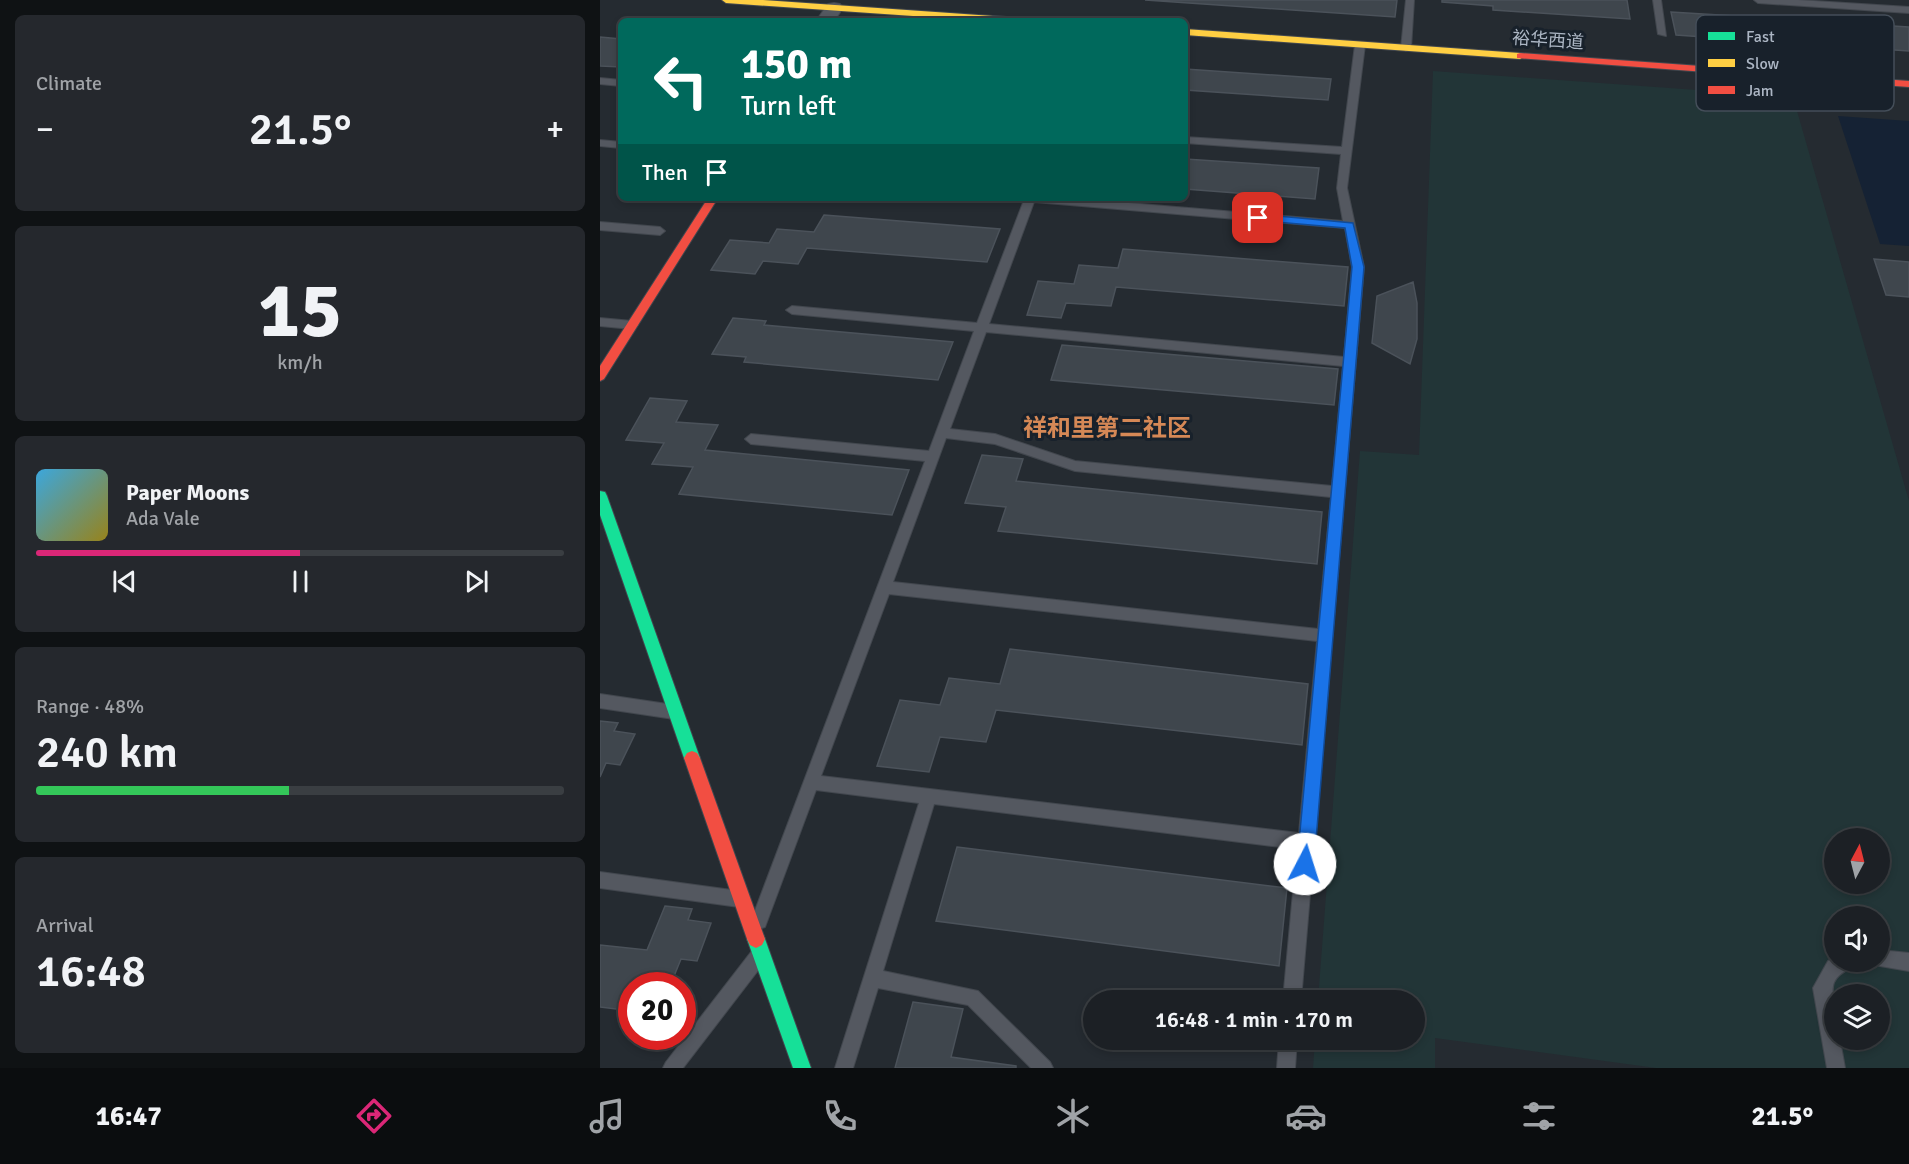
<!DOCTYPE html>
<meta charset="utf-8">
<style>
:root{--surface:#1c2025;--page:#25282d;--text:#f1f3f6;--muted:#a0a3a7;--line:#3a3e42;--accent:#db2777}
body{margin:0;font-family:Signika,"Noto Sans SC",sans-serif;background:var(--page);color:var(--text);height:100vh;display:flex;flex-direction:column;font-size:22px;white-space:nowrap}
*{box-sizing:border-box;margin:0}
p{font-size:20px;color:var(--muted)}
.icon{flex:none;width:33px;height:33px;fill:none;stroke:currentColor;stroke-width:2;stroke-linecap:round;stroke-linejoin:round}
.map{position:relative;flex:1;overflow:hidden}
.sheet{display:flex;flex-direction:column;gap:15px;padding:15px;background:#0f1214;width:600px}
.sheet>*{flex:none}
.hud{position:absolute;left:18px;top:18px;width:570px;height:183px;border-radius:9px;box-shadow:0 3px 9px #0003,0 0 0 2px var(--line);background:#00695c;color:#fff;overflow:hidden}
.needle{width:39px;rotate:7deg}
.tools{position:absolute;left:1224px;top:828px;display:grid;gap:12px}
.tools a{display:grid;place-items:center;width:66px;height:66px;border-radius:50%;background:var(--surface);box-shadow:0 3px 9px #0003,0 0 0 2px var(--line);font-size:30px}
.speed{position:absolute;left:18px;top:972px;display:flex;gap:12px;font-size:30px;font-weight:700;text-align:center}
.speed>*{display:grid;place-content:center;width:78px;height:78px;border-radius:50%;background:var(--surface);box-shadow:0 3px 9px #0003,0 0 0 2px var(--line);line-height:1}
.speed .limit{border:9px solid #d22;background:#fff;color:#111}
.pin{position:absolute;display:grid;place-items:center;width:51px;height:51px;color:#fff;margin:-26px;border-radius:12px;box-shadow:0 3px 9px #0006}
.me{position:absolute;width:66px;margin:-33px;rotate:5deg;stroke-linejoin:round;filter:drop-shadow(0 0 4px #0008)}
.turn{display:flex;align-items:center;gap:21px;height:126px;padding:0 24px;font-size:27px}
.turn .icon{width:78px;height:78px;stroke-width:2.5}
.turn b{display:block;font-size:42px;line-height:51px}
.then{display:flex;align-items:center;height:57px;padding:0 24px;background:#0003;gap:12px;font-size:22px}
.big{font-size:45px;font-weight:600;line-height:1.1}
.sheet .widget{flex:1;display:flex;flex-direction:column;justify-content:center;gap:9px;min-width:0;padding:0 21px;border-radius:9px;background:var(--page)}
.sheet .dial{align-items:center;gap:0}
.dial b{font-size:78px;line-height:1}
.song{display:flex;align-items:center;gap:18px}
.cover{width:72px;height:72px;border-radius:9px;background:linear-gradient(135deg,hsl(200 70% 55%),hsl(50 70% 35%))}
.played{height:6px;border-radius:3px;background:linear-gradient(90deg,var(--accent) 50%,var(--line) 50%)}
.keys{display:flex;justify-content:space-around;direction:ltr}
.heat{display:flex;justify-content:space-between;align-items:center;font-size:33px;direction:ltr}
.charge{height:9px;border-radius:4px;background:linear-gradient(90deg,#34c759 48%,var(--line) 0)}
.trip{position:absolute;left:483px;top:990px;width:342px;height:60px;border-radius:30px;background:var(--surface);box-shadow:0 3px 9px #0003,0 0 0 2px var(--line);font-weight:600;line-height:60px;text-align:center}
.tab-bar{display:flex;height:96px;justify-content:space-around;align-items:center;background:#0b0d0f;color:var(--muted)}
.tab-bar .icon{width:42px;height:42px}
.tab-bar .active{color:var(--accent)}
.tab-bar b{font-size:27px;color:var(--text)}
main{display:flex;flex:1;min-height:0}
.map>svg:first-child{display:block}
.green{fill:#223537;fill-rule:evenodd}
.water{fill:#152234}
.building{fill:#3f464d;stroke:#4b525a;stroke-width:1.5}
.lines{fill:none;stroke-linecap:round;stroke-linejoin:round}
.lane-casing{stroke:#42474e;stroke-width:2}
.street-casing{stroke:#42474e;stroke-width:2}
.fast-casing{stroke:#42474e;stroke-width:2}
.slow-casing{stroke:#42474e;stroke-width:2}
.jam-casing{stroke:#42474e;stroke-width:2}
.lane{fill:#545860;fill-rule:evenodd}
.street{fill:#545860;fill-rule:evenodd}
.fast{fill:#16e098;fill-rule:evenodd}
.slow{fill:#ffcf43;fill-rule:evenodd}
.jam{fill:#f24e42;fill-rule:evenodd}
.route{fill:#1a73e8;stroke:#114b97;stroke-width:1.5}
.labels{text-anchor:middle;stroke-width:6;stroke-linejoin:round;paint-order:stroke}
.far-street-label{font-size:18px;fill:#acb6c4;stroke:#18212b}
.quarter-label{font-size:24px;font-weight:bold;fill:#d58856;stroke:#18212b}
.key{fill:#18212b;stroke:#444e59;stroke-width:1.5}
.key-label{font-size:16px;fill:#acb6c4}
</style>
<main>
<section class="sheet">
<div class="widget"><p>Climate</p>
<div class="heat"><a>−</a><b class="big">21.5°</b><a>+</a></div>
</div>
<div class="widget dial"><b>15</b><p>km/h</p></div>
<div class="widget">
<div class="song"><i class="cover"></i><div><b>Paper Moons</b><p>Ada Vale</p></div></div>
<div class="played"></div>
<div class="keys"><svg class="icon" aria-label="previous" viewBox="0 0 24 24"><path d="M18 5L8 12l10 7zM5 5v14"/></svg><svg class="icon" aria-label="pause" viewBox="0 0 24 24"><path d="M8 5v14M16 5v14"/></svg><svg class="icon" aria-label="next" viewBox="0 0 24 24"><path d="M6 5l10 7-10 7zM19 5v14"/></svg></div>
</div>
<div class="widget"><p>Range · 48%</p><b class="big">240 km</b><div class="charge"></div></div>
<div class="widget"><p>Arrival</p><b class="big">16:48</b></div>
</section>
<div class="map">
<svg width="1309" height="1068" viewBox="0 0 1309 1068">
<rect width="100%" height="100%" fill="#252b31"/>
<!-- green -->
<path class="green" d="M833 71 1193 97 1309 501V1068H1056L835 1038V1068H713L715 1040H814V1000H718L760 451 819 455ZM1234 838H1280V884H1234ZM1234 916H1280V962H1234ZM1234 994H1280V1040H1234Z"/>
<!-- water -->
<path class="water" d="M1238 116 1309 121V246L1280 244Z"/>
<!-- building -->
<path class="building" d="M545 0H797L795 17Z
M842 0H1027L1030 19 893 10V6L842 2Z
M1071 12 1309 27V51L1076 35Z
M0 37 21 39V67L0 66Z
M585 69 731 79 728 100 585 90Z
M585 159 719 168 715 199 585 189Z
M224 215 400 229 387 262 207 248 198 264 163 261 155 274 111 270 130 240 169 243 177 229 214 232Z
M523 249 748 267 744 306 516 287 511 306 466 303 461 318 427 315 438 281 474 284 479 265 518 268Z
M1274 259 1309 262V297L1286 295Z
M813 282 817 303V339L810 364 772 343 777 296Z
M133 318 166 321 164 325 353 342 338 380 144 362 146 357 112 354Z
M462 345 738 369 734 405 451 380Z
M50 398 87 401 76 422 118 425 105 450 309 470 292 515 79 494 93 467 52 464 64 443 26 440Z
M382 455 423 459 416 481 722 512 717 564 398 531 406 507 365 503Z
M410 649 708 684 702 745 396 710 386 742 340 737 329 772 277 766 300 700 340 705 349 678 400 684Z
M0 721 18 723 14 731 35 734 20 765 6 763 0 777Z
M357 847 687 888 679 966 336 921Z
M65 906 92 909 88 920 111 923 97 961 81 959 70 986H32V1011L0 1007V945L47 950Z
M313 1002 363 1009 351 1057 416 1066V1068H295Z"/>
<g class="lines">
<!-- lane casing -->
<g class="lane-casing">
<path id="lane" d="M806 0H814L811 48 806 51 801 48Z
M1053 0H1061L1066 36 1058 34Z
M1154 0H1198L1309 7V13L1158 3Z
M760 42 765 45 747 188 764 267 715 838 716 842 714 847 701 1000H683L697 849 334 804 283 971 378 991 450 1062 453 1068H431L368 1005 278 988 253 1068H235L319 803 216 790 165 927 159 929 153 927 151 921 325 461 151 444 145 439 151 434 329 451 374 331 192 314 186 310 192 306 377 323 424 200 423 198H469L743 221 737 188 741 154 585 143V137L742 147 755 45ZM434 202 745 228 752 267 744 357 389 324ZM386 332 743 366 732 486 475 461 395 434 350 429ZM346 438 395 444 475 471 731 497 718 629 293 582ZM289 594 717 641 699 833 221 776Z
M0 78 21 80V86L0 84Z
M0 140 21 142V148L0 146Z
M0 222 60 227 65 231 60 235 0 230Z
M0 318 32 321 38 325 32 329 0 326Z
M0 694 74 705 79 707 82 712 79 717 74 719 0 708Z
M0 872 139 891 145 893 147 899 145 905 139 907 0 888Z
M157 949 163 952 166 958 163 964 83 1068H63L66 1062 151 952Z
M1280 950 1309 953V971L1274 965 1272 962H1280Z
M1234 958V962H1254L1251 968C1227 979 1233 990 1234 1011 1235 1020 1234 1030 1234 1040H1240L1245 1068H1227L1213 988 1228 961Z
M679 1040H697L695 1068H677Z"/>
</g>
<!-- street casing -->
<g class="street-casing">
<path id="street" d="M234 3 240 4 243 8 234 21H216L228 4Z"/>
</g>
<!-- fast casing -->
<g class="fast-casing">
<path id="fast" d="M0 491 5 492 7 496 100 758 97 763 92 765 87 763 84 758 0 515Z
M156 930 162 933 165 939 211 1068H193L147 939 150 933Z"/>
</g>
<!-- slow casing -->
<g class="slow-casing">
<path id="slow" d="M122 0H163L423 18 427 21H385L126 3Z
M585 29 920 53 925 56 920 59 585 35Z"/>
</g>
<!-- jam casing -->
<g class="jam-casing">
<path id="jam" d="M920 53 1309 81V87L917 58V54Z
M108 198H118L4 379 0 381V366Z
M92 751 97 753 100 758 165 939 162 945 156 948 150 945 147 939 84 758 87 753Z"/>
</g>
<!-- lane -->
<use href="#lane" class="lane"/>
<!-- street -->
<use href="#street" class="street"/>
<!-- fast -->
<use href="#fast" class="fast"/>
<!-- slow -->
<use href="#slow" class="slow"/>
<!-- jam -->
<use href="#jam" class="jam"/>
</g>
<!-- route -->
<path class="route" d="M658 214 753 223 764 267 714 864 711 870 705 873 700 870 697 864 752 267 745 228 654 220V215Z"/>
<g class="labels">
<!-- far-street labels -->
<g class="far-street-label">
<text transform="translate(948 40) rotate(4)" y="6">裕华西道</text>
</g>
<!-- quarter labels -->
<g class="quarter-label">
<text x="507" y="436">祥和里第二社区</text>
</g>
</g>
<!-- legend -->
<rect x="1096" y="15" width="198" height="96" rx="9" class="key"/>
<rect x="1108" y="32" width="27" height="8" fill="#16e098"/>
<rect x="1108" y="59" width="27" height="8" fill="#ffcf43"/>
<rect x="1108" y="86" width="27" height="8" fill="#f24e42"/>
<g class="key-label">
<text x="1146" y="42">Fast</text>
<text x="1146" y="69">Slow</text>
<text x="1146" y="96">Jam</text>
</g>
</svg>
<div class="tools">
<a><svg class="needle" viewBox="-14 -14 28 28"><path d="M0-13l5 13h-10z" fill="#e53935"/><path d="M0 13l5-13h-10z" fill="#a0a3a7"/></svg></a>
<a><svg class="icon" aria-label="sound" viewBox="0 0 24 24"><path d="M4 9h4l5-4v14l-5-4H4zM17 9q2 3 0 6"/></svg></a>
<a><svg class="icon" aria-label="layers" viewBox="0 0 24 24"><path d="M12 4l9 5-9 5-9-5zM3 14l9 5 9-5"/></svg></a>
</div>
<div class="speed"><div class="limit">20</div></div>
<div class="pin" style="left:658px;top:218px;background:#d93025"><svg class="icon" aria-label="arrive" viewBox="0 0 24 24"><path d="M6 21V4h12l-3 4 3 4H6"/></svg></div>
<svg class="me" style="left:705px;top:864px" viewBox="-20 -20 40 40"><circle r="19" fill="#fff"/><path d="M0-13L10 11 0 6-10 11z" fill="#1a73e8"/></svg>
<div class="trip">16:48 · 1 min · 170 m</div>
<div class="hud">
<div class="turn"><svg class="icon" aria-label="left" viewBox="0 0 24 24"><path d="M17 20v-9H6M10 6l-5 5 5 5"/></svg><div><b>150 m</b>Turn left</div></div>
<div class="then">Then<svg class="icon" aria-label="arrive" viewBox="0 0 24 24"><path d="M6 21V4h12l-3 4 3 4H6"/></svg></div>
</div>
</div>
</main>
<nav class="tab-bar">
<b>16:47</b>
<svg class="icon active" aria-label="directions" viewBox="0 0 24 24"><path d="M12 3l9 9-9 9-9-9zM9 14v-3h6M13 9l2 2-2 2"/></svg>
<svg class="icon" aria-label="music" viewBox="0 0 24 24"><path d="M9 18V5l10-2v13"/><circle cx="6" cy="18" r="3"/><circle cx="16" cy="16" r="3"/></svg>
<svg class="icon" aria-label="phone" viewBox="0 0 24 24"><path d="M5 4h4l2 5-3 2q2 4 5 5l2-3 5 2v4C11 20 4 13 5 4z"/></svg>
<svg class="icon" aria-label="climate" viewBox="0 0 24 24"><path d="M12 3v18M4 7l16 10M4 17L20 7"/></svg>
<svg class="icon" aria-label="car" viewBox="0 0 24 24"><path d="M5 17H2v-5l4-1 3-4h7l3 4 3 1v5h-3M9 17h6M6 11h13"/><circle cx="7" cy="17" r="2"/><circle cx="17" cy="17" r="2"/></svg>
<svg class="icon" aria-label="filters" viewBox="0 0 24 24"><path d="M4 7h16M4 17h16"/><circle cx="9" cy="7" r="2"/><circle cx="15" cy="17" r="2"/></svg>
<b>21.5°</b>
</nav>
